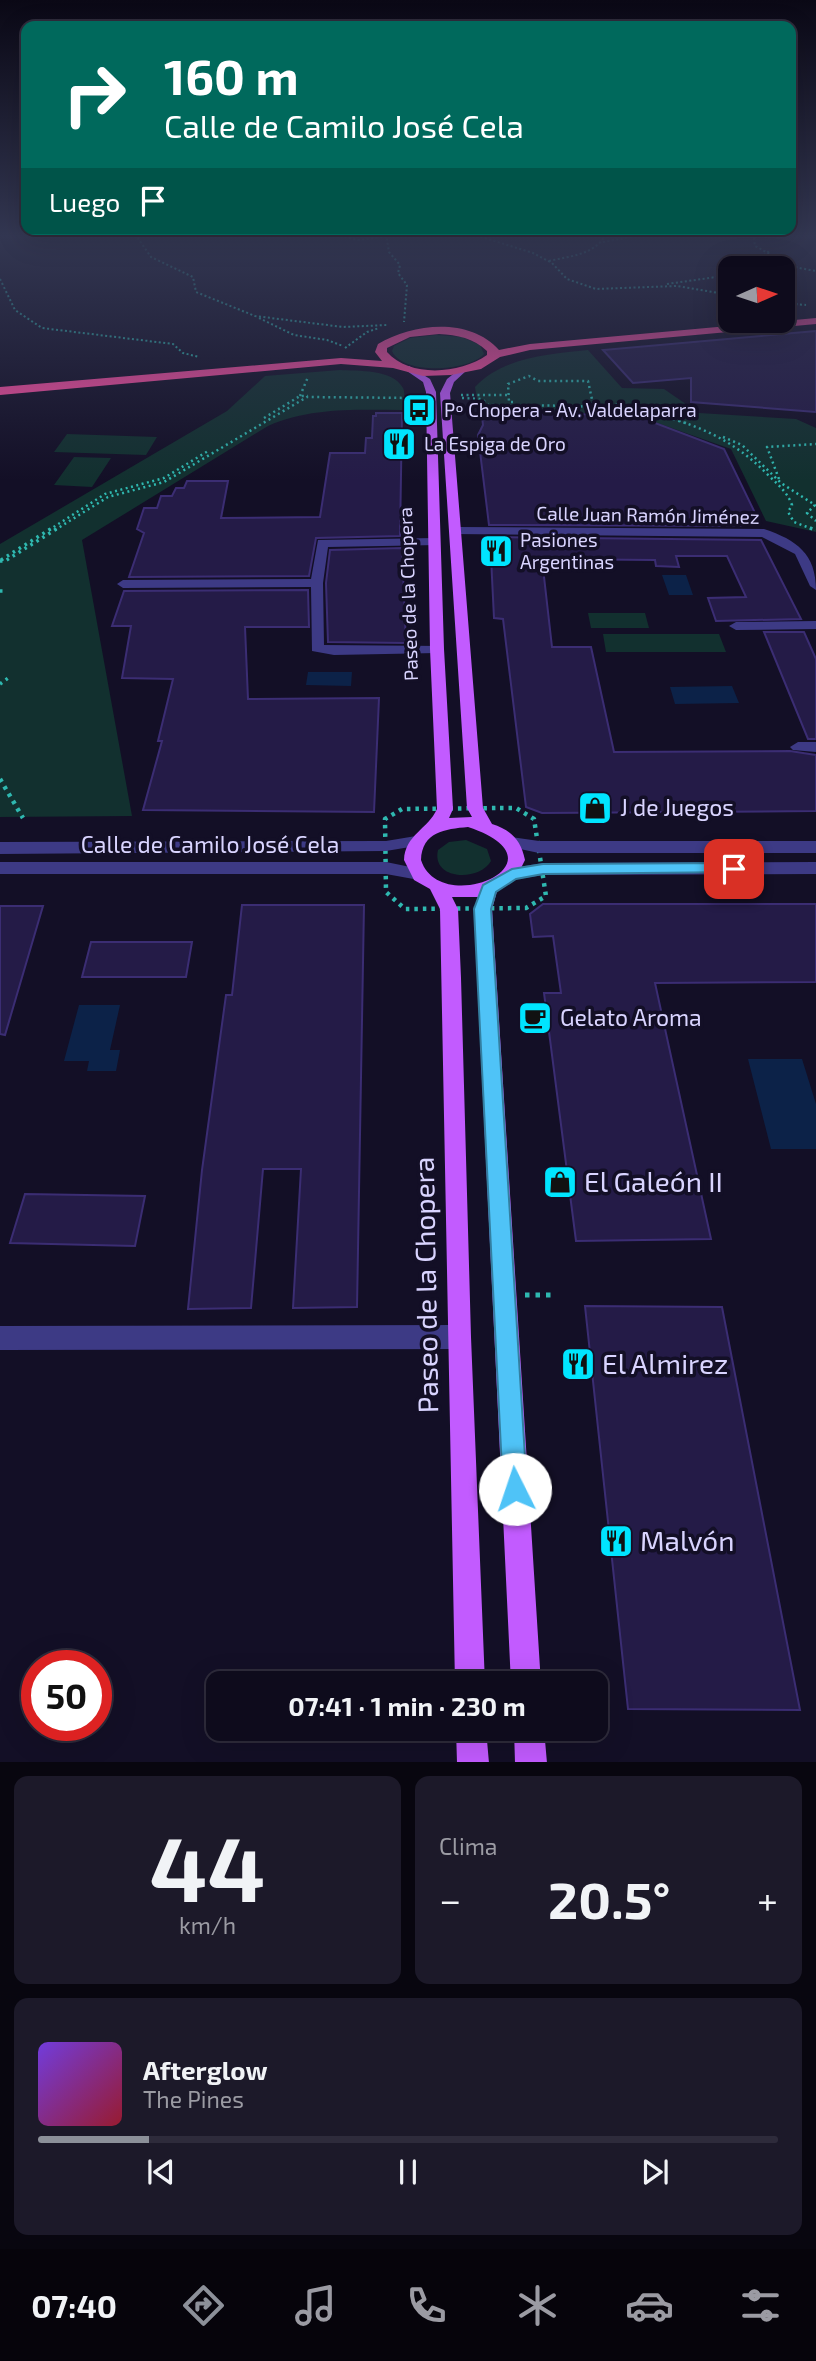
<!DOCTYPE html>
<html lang="es">
<meta charset="utf-8">
<style>
:root{--surface:#0e0b1c;--page:#1c1929;--text:#f1f3f6;--muted:#9b9ba3;--line:#2e2b3b;--accent:#8c9099}
body{margin:0;font-family:"Exo 2",sans-serif;background:var(--page);color:var(--text);height:100vh;display:flex;flex-direction:column;font-size:26px;white-space:nowrap}
*{box-sizing:border-box;margin:0}
p{font-size:23px;color:var(--muted)}
.icon{flex:none;width:38px;height:38px;fill:none;stroke:currentColor;stroke-width:2;stroke-linecap:round;stroke-linejoin:round}
.map{position:relative;height:1762px;overflow:hidden}
.side{display:flex;flex-direction:column;gap:14px;padding:14px;background:#08060f;flex:1}
.side>*{flex:none}
.hud{position:absolute;left:21px;top:21px;width:775px;height:214px;border-radius:14px;box-shadow:0 7px 28px #0002,0 0 0 2px var(--line);background:#00695c;color:#fff;overflow:hidden}
.needle{width:46px;rotate:87deg}
.controls{position:absolute;left:718px;top:256px;display:grid;gap:14px}
.controls a{display:grid;place-items:center;width:77px;height:77px;border-radius:14px;background:var(--surface);box-shadow:0 7px 28px #0002,0 0 0 2px var(--line);font-size:35px}
.speed{position:absolute;left:21px;top:1650px;display:flex;gap:14px;font-size:35px;font-weight:700;text-align:center}
.speed>*{display:grid;place-content:center;width:91px;height:91px;border-radius:50%;background:var(--surface);box-shadow:0 7px 28px #0002,0 0 0 2px var(--line);line-height:1}
.speed .limit{border:10px solid #d22;background:#fff;color:#111}
.pin{position:absolute;display:grid;place-items:center;width:60px;height:60px;color:#fff;margin:-30px;border-radius:14px;box-shadow:0 4px 10px #0006}
.me{position:absolute;width:77px;margin:-38px;rotate:356deg;stroke-linejoin:round;filter:drop-shadow(0 0 5px #0008)}
.turn{display:flex;align-items:center;gap:24px;height:147px;padding:0 28px;font-size:32px}
.turn .icon{width:91px;height:91px;stroke-width:2.5}
.turn b{display:block;font-size:49px;line-height:60px}
.then{display:flex;align-items:center;height:66px;padding:0 28px;background:#0003;gap:14px;font-size:26px}
.big{font-size:52px;font-weight:700;line-height:1.1}
.side .tile{flex:1;display:flex;flex-direction:column;justify-content:center;gap:10px;min-width:0;padding:0 24px;border-radius:14px;background:var(--page)}
.side .dial{align-items:center;gap:0}
.dial b{font-size:91px;line-height:1}
.song{display:flex;align-items:center;gap:21px}
.cover{width:84px;height:84px;border-radius:10px;background:linear-gradient(135deg,hsl(260 70% 55%),hsl(350 70% 35%))}
.played{height:7px;border-radius:4px;background:linear-gradient(90deg,var(--accent) 15%,var(--line) 15%)}
.keys{display:flex;justify-content:space-around;direction:ltr}
.heat{display:flex;justify-content:space-between;align-items:center;font-size:38px;direction:ltr}
.side .tiles{flex:1;display:grid;gap:14px;grid-template-columns:1fr 1fr}
.tile:last-child{grid-column:span 2}
.trip{position:absolute;left:206px;top:1671px;width:402px;height:70px;border-radius:14px;background:var(--surface);box-shadow:0 7px 28px #0002,0 0 0 2px var(--line);font-weight:700;line-height:70px;text-align:center}
.tabs{display:flex;height:112px;justify-content:space-around;align-items:center;background:#06040b;color:var(--muted)}
.tabs .icon{width:49px;height:49px}
.tabs .active{color:var(--accent)}
.tabs b{font-size:32px;color:var(--text)}
.map>svg:first-child{display:block}
.green{fill:#12302f}
.water{fill:#0c2248}
.building{fill:#241b47;stroke:#3b2d73;stroke-width:2}
.lines{fill:none;stroke-linecap:round;stroke-linejoin:round}
.path-far4{stroke:#2fb8b0;stroke-width:2;stroke-dasharray:2 2.5;stroke-linecap:butt}
.path-far3{stroke:#2fb8b0;stroke-width:2.5;stroke-dasharray:2 3.5;stroke-linecap:butt}
.path-far2{stroke:#2fb8b0;stroke-width:3.5;stroke-dasharray:2.5 4.5;stroke-linecap:butt}
.path-far1{stroke:#2fb8b0;stroke-width:4.5;stroke-dasharray:3.5 5;stroke-linecap:butt}
.path{stroke:#2fb8b0;stroke-width:5;stroke-dasharray:4.5 6;stroke-linecap:butt}
.minor{fill:#3d3a85;fill-rule:evenodd}
.major{fill:#c25bff;fill-rule:evenodd}
.highway{fill:#ff4fa3;fill-rule:evenodd}
.route{fill:#4fc3f7;stroke:#337fa1;stroke-width:2}
.labels{text-anchor:middle;stroke-width:7;stroke-linejoin:round;paint-order:stroke}
.far-poi-label{font-size:19px;fill:#d9d4ff;stroke:#130f26;text-anchor:start}
.far-street-label{font-size:19px;fill:#d9d4ff;stroke:#130f26}
.poi-label{font-size:23px;fill:#d9d4ff;stroke:#130f26;text-anchor:start}
.street-label{font-size:23px;fill:#d9d4ff;stroke:#130f26}
.near-poi-label{font-size:28px;fill:#d9d4ff;stroke:#130f26;text-anchor:start}
.near-street-label{font-size:28px;fill:#d9d4ff;stroke:#130f26}
</style>
<div class="map">
<svg width="816" height="1763" viewBox="0 0 816 1763">
<rect width="100%" height="100%" fill="#130f26"/>
<!-- green -->
<path class="green" d="M436 335 462 337 480 345 484 354C468 372 402 375 392 351L394 346 410 338Z
M588 350 622 388 664 389 699 413 796 419 816 428V532L766 521 731 449 632 414 479 411 475 387C503 357 550 354 588 350Z
M340 370C357 371 393 369 403 388 406 394 403 404 402 410 356 410 312 407 268 426L82 540 132 816 0 817V544L227 411 265 376Z
M67 434 157 437 146 455 54 452Z
M74 457 111 458 92 487 54 485Z
M588 613H645L649 628H591Z
M719 634 726 652H606L603 634Z
M466 840 487 849 491 861C479 882 431 880 438 850L449 842Z"/>
<!-- water -->
<path class="water" d="M662 575H686L693 595H669Z
M308 672H352L351 686 306 685Z
M732 686 739 703 675 704 670 687Z
M79 1005H120L110 1050H120L116 1071H87L89 1061H64Z
M748 1059H802L816 1104V1149H771Z"/>
<!-- building -->
<path class="building" d="M816 331V412L691 402V378L633 383 603 350Z
M376 413H402L400 536 316 538 309 576 129 577 144 533 137 529 144 508H157L161 496H172L176 488H184L187 481H228L221 518 320 517 330 453H365L366 438H372L373 416H376Z
M492 413 634 415 724 449 757 517H750L754 526 489 525 478 435 483 425 482 416Z
M490 537 761 540 801 619 716 621 708 598 746 597 727 556H676L679 567 656 566 655 560 542 559 552 647H591L614 752 790 751 816 755V811L542 813 526 807 503 619 494 618Z
M402 548 406 643 328 642 326 583 330 550Z
M308 590 309 627H245L248 699 379 698 374 812 143 810 162 741H158L173 679 122 678 131 626H112L124 591Z
M764 632H804L816 659V739H808Z
M543 904H816V982L655 983 711 1239 576 1241 544 993H561L553 936 533 937 530 914Z
M242 905H364L357 1307 293 1308 301 1169H263L251 1308 188 1309 202 1170 226 995H232Z
M0 906H43L5 1035 0 1034Z
M91 942H192L186 977H82Z
M25 1194 145 1196 135 1246 10 1243Z
M585 1306 722 1307 800 1710 628 1709Z"/>
<g class="lines">
<!-- path-far4 -->
<path class="path-far4" d="M135 234 151 257 193 277 196 292 255 316 343 327 387 325
M336 234 357 240 408 234
M386 234 389 252 400 265 398 273 407 285 404 322
M472 234 533 253 552 263 567 279 596 289 677 286 730 295
M757 234 754 239 755 246 794 267 816 271
M603 242 647 234
M549 261C570 256 595 255 606 234
M751 268 769 251
M0 279 15 310 42 328 173 344 183 353 199 357
M667 284 730 275
M782 303 806 305
M259 318 294 335 327 340 343 346
M345 348 367 332 379 328"/>
<!-- path-far3 -->
<path class="path-far3" d="M461 395H508
M300 396 308 377
M462 398 482 399 488 405C585 407 690 397 765 472 776 483 787 491 792 505L788 512 794 522 815 530
M513 402H509L508 384 529 376 538 381H588L593 404
M610 404 636 406
M648 409 686 423
M264 418 300 396H308
M723 437 742 445 781 483 815 505 807 513 816 521
M779 479 767 447 816 444
M49 530 105 494 164 478 208 451
M55 530 108 497 164 482 307 397 415 398"/>
<!-- path-far2 -->
<path class="path-far2" d="M810 528 816 530
M1 560 52 528
M0 561H5L58 528
M0 591H3
M0 684 11 676"/>
<!-- path-far1 -->
<path class="path-far1" d="M0 779 23 818
M500 808H516L534 819 546 896 526 908 405 909 386 892 385 819 402 809Z"/>
<!-- path -->
<path class="path" d="M525 1295H553"/>
<!-- minor -->
<path class="minor" d="M455 527 764 529C797 540 816 554 816 590L810 586 795 554 762 537 451 534 449 531Z
M434 538 440 542 438 545 328 547 323 583 324 645 442 646 444 649 437 653 334 655 312 651 311 587 123 588 117 584 123 580 311 579 318 540Z
M816 621V629L736 630 729 626 736 622Z
M798 742H816V752L793 750 790 747Z
M416 836 422 837 424 841 422 845 386 851 0 854V842L386 841Z
M511 837 539 841H816V853H539L505 846 503 842Z
M0 862H386L425 870 428 874 419 880 386 874H0Z
M816 862V874L543 875 512 880 503 874 512 868 543 863Z
M459 1325 468 1329 471 1337 468 1345 459 1349 0 1350V1326Z"/>
<!-- major -->
<path class="major" d="M409 366 430 379 436 392 444 649 453 809 449 818 472 817 467 808 440 393 447 379 462 367 467 370 454 382 450 393 483 808 492 824C511 830 521 840 525 860L516 878 497 891 492 909 541 1684H511L474 909 478 897H452L458 909 461 978 471 1337 485 1684H455L440 909 430 889 414 880 404 860C405 835 428 829 437 809L430 649 426 392 423 382 404 369ZM468 827C573 862 440 919 421 860 422 832 445 829 468 827Z
M456 1729H486L489 1763H457Z
M514 1729H544L547 1763H515Z"/>
<!-- highway -->
<path class="highway" d="M816 318V324L530 350 500 357 481 369 451 375 423 376 393 368 341 364 0 395V387L341 358 382 361 375 352 378 344C413 323 470 317 499 350L530 344ZM439 334C458 335 473 338 487 351V355C460 374 410 378 387 352V348L410 337Z"/>
</g>
<!-- sky -->
<linearGradient id="sky" x2="0" y2="1"><stop stop-color="#0a0815"/><stop offset="0.49" stop-color="#333752"/><stop offset="1" stop-color="#333752" stop-opacity="0"/></linearGradient>
<rect width="816" height="481" fill="url(#sky)"/>
<!-- route -->
<path class="route" d="M734 863 740 865 742 869 740 872 543 874 516 879 496 892 491 909 527 1489 524 1498 515 1501 506 1498 503 1489 474 909 483 885 512 869 543 864Z"/>
<!-- icons -->
<defs>
<g id="bus-square" transform="scale(1.75)"><rect x="-9" y="-9" width="18" height="18" rx="4" fill="#00e5ff" stroke="#130f26"/><path d="M-5-6H5V4H4V6H2V4H-2V6H-4V4H-5ZM-3.5-4V0h7V-4ZM-3.5 1.2v1.5H-2V1.2ZM2 1.2v1.5H3.5V1.2Z" fill="#111"/></g>
<g id="restaurant-square" transform="scale(1.75)"><rect x="-9" y="-9" width="18" height="18" rx="4" fill="#00e5ff" stroke="#130f26"/><path d="M-5-6h1v4h1v-4h1v4h1v-4h1v5L-1.5 .5V6h-2V.5L-5-1ZM5-6V6H3V1.5H1.5Q1.5-4 5-6Z" fill="#111"/></g>
<g id="shop-square" transform="scale(1.75)"><rect x="-9" y="-9" width="18" height="18" rx="4" fill="#00e5ff" stroke="#130f26"/><path d="M-5-2.5h2.3a2.7 3.5 0 0 1 5.4 0H5L5.5 6h-11ZM-1.5-2.5h3a1.5 2.3 0 0 0-3 0Z" fill="#111"/></g>
<g id="cafe-square" transform="scale(1.75)"><rect x="-9" y="-9" width="18" height="18" rx="4" fill="#00e5ff" stroke="#130f26"/><path d="M-5.5-4.5H6V0H3Q3 3.5 0 3.5H-2.5Q-5.5 3.5-5.5 0ZM3-3.2v2h1.7v-2ZM-6 4.5H4V6H-6Z" fill="#111"/></g>
</defs>
<g fill-rule="evenodd">
<use href="#bus-square" x="419" y="410"/>
<use href="#restaurant-square" x="399" y="444"/>
<use href="#restaurant-square" x="496" y="551"/>
<use href="#shop-square" x="595" y="808"/>
<use href="#cafe-square" x="535" y="1018"/>
<use href="#shop-square" x="560" y="1182"/>
<use href="#restaurant-square" x="578" y="1364"/>
<use href="#restaurant-square" x="616" y="1541"/>
</g>
<g class="labels">
<!-- far-poi labels -->
<g class="far-poi-label">
<text x="444" y="417">Pº Chopera - Av. Valdelaparra</text>
<text x="424" y="451">La Espiga de Oro</text>
<text x="520" y="547">Pasiones<tspan x="520" dy="22">Argentinas</tspan></text>
</g>
<!-- far-street labels -->
<g class="far-street-label">
<text transform="translate(648 515) rotate(1)" y="7">Calle Juan Ramón Jiménez</text>
<text transform="translate(408 594) rotate(-92)" y="7">Paseo de la Chopera</text>
</g>
<!-- poi labels -->
<g class="poi-label">
<text x="620" y="816">J de Juegos</text>
<text x="560" y="1026">Gelato Aroma</text>
</g>
<!-- street labels -->
<g class="street-label">
<text x="210" y="853">Calle de Camilo José Cela</text>
</g>
<!-- near-poi labels -->
<g class="near-poi-label">
<text x="584" y="1192">El Galeón II</text>
<text x="602" y="1374">El Almirez</text>
<text x="640" y="1551">Malvón</text>
</g>
<!-- near-street labels -->
<g class="near-street-label">
<text transform="translate(426 1285) rotate(-91)" y="10">Paseo de la Chopera</text>
</g>
</g>
</svg>
<div class="controls">
<a><svg class="needle" viewBox="-14 -14 28 28"><path d="M0-13l5 13h-10z" fill="#e53935"/><path d="M0 13l5-13h-10z" fill="#9b9ba3"/></svg></a>
</div>
<div class="speed"><div class="limit">50</div></div>
<div class="pin" style="left:734px;top:869px;background:#d93025"><svg class="icon" aria-label="arrive" viewBox="0 0 24 24"><path d="M6 21V4h12l-3 4 3 4H6"/></svg></div>
<svg class="me" style="left:515px;top:1489px" viewBox="-20 -20 40 40"><circle r="19" fill="#fff"/><path d="M0-13L10 11 0 6-10 11z" fill="#4fc3f7"/></svg>
<div class="trip">07:41 · 1 min · 230 m</div>
<div class="hud">
<div class="turn"><svg class="icon" aria-label="right" viewBox="0 0 24 24"><path d="M7 20v-9h11M14 6l5 5-5 5"/></svg><div><b>160 m</b>Calle de Camilo José Cela</div></div>
<div class="then">Luego<svg class="icon" aria-label="arrive" viewBox="0 0 24 24"><path d="M6 21V4h12l-3 4 3 4H6"/></svg></div>
</div>
</div>
<section class="side">
<div class="tiles">
<div class="tile dial"><b>44</b><p>km/h</p></div>
<div class="tile"><p>Clima</p>
<div class="heat"><a>−</a><b class="big">20.5°</b><a>+</a></div>
</div>
<div class="tile">
<div class="song"><i class="cover"></i><div><b>Afterglow</b><p>The Pines</p></div></div>
<div class="played"></div>
<div class="keys"><svg class="icon" aria-label="previous" viewBox="0 0 24 24"><path d="M18 5L8 12l10 7zM5 5v14"/></svg><svg class="icon" aria-label="pause" viewBox="0 0 24 24"><path d="M8 5v14M16 5v14"/></svg><svg class="icon" aria-label="next" viewBox="0 0 24 24"><path d="M6 5l10 7-10 7zM19 5v14"/></svg></div>
</div>
</div>
</section>
<nav class="tabs">
<b>07:40</b>
<svg class="icon active" aria-label="directions" viewBox="0 0 24 24"><path d="M12 3l9 9-9 9-9-9zM9 14v-3h6M13 9l2 2-2 2"/></svg>
<svg class="icon" aria-label="music" viewBox="0 0 24 24"><path d="M9 18V5l10-2v13"/><circle cx="6" cy="18" r="3"/><circle cx="16" cy="16" r="3"/></svg>
<svg class="icon" aria-label="phone" viewBox="0 0 24 24"><path d="M5 4h4l2 5-3 2q2 4 5 5l2-3 5 2v4C11 20 4 13 5 4z"/></svg>
<svg class="icon" aria-label="climate" viewBox="0 0 24 24"><path d="M12 3v18M4 7l16 10M4 17L20 7"/></svg>
<svg class="icon" aria-label="car" viewBox="0 0 24 24"><path d="M5 17H2v-5l4-1 3-4h7l3 4 3 1v5h-3M9 17h6M6 11h13"/><circle cx="7" cy="17" r="2"/><circle cx="17" cy="17" r="2"/></svg>
<svg class="icon" aria-label="filters" viewBox="0 0 24 24"><path d="M4 7h16M4 17h16"/><circle cx="9" cy="7" r="2"/><circle cx="15" cy="17" r="2"/></svg>
</nav>
